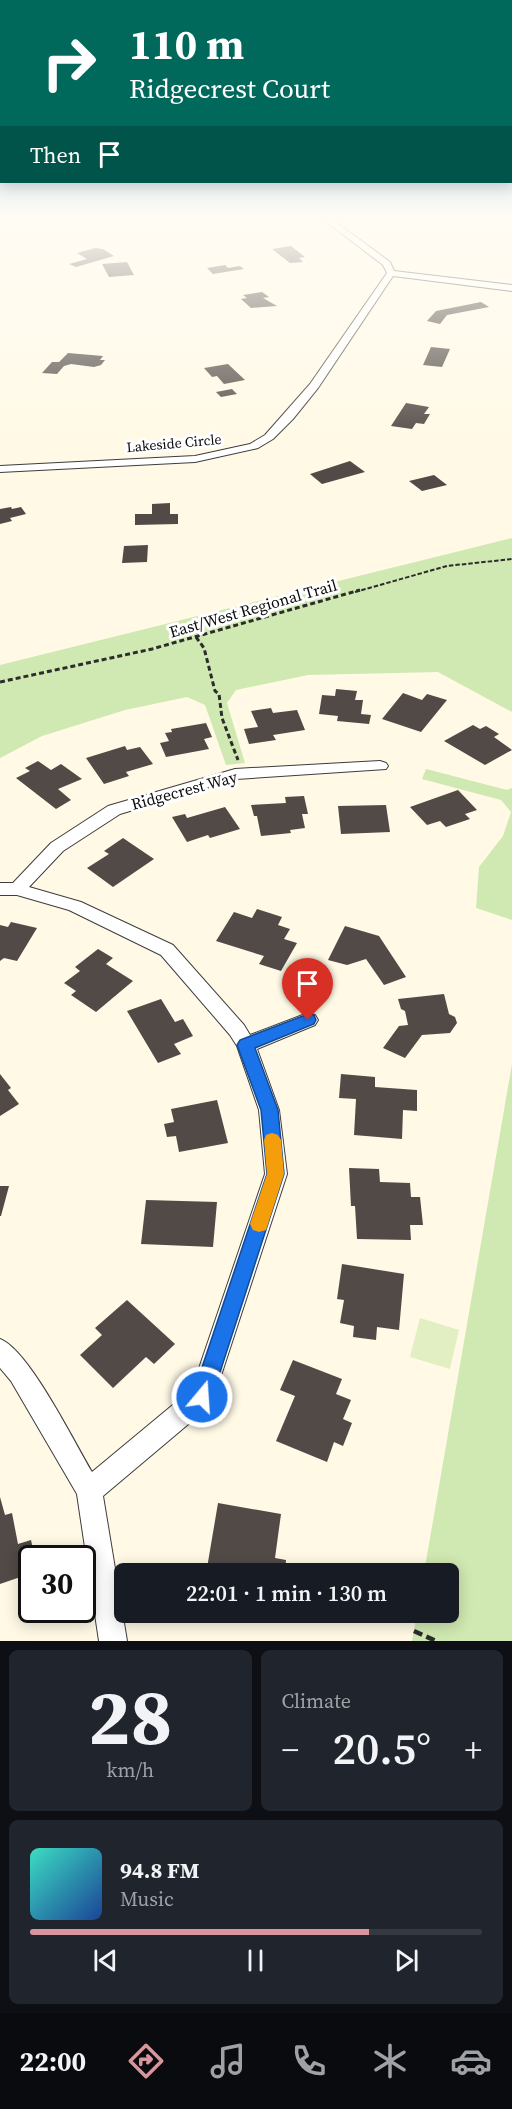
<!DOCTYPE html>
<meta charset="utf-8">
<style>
:root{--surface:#171b24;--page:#20242c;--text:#f1f3f6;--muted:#9ea1a6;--line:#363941;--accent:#d8959d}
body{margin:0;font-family:"Source Serif 4",serif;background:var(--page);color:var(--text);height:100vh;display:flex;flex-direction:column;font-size:22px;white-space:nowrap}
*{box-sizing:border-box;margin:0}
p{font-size:20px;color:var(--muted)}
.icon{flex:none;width:33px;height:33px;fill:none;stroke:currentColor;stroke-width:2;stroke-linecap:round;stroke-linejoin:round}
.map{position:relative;height:1641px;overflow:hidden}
.sheet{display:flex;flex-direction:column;gap:9px;padding:9px;background:#0d0f14;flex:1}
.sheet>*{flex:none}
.hud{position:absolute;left:0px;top:0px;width:513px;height:183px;box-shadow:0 3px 15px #0003;background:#00695c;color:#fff;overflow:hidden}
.speed{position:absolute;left:18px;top:1545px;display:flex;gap:12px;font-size:30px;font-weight:700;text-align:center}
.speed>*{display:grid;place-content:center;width:78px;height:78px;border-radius:50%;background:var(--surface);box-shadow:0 3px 15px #0003;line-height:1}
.speed .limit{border:3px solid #111;border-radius:9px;background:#fff;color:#111}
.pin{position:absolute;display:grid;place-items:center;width:51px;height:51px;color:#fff;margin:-62px -26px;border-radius:50% 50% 50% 0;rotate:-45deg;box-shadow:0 0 6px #0007}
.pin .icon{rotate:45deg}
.me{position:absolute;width:66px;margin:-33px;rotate:18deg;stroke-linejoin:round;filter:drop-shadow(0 0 4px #0008)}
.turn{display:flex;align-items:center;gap:21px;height:126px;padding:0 30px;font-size:27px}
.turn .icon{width:78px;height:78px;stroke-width:2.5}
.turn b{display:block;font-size:42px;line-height:51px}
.then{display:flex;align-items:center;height:57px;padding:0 30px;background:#0003;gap:12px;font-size:22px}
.big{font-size:45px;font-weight:600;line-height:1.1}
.sheet .card{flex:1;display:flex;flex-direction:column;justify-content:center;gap:9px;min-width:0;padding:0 21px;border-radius:9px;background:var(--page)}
.sheet .dial{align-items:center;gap:0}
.dial b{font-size:78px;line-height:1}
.song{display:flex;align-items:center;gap:18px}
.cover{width:72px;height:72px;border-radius:9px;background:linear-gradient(135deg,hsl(170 70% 55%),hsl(220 70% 35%))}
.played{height:6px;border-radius:3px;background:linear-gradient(90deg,var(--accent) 75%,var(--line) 75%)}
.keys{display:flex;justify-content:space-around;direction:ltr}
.heat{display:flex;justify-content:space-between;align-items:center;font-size:33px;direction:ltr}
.sheet .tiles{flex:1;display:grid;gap:9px;grid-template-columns:1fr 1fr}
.card:last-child{grid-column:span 2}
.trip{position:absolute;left:114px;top:1563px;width:345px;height:60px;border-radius:9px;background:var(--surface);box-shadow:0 3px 15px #0003;font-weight:600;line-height:60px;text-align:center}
.menu{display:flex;height:96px;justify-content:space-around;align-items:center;background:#090b0e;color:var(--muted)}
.menu .icon{width:42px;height:42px}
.menu .current{color:var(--accent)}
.menu b{font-size:27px;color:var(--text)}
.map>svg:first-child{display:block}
.green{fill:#d0e8b1}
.pitch{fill:#e2efc3}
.building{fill:#524a46}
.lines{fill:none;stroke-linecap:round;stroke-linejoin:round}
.minor-casing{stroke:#3d3d3d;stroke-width:2}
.path-far2{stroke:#2c2c2c;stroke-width:2;stroke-dasharray:4.5 2;stroke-linecap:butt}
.path-far1{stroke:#2c2c2c;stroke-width:3;stroke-dasharray:5 3;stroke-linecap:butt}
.path{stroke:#2c2c2c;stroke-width:4.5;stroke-dasharray:9 4.5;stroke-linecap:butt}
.minor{fill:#fff;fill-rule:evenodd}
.route{fill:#1a73e8;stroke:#114b97;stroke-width:1.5}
.slow{fill:#f59e0b}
.labels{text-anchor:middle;stroke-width:6;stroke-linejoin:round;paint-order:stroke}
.far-street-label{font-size:14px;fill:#0a0a0a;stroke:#fff}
.street-label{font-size:16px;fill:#0a0a0a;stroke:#fff}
</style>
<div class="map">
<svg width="512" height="1641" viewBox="0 0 512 1641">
<rect width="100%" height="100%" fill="#fff9e6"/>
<!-- green -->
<path class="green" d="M512 538V712L438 672 308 675 236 690 227 703 245 763 226 765 205 705 187 697 125 710 42 736 0 758V665Z
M426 769 507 790 512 788V920L476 908 479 867 503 836 511 812 501 800 422 779Z
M512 1064V1641H412L417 1613 448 1612V1574L424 1573Z"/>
<!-- pitch -->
<path class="pitch" d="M420 1318 459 1330 450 1369 410 1357Z"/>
<!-- building -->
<path class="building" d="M291 246 305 257 299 258 303 262 290 263 272 249Z
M95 248 103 249 114 256 76 267 69 264 87 259 77 253Z
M127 262 134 275 109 277 102 264Z
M225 265 228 268 240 266 244 269 213 274 207 268Z
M262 292 269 297 263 298 277 306 251 308 241 299 247 298 243 295Z
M481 302 489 307 447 315 440 324 427 321 436 311Z
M431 347 450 349 442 367 423 365Z
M68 353 103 356 100 360H105L101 365 94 367 71 364 64 366 57 374 42 373 52 362H59Z
M228 364 245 380 224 384 217 376 212 377 204 368Z
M232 389 237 394 221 397 216 392Z
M406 403 429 407 424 414H430L424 424 416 423 412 429 391 426Z
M350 461 365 472 322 484 310 474Z
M434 475 447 485 422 491 409 481Z
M170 503V514H178V524L135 525V514H152V504Z
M11 507 12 509 21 507 26 514 10 518 12 521 0 524V509Z
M148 545 147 562 122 563 124 546Z
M336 689 357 691 355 700H363L361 714 371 715 369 724 337 721 338 716 319 714 322 695 335 696Z
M403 693 422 700 427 694 447 700 421 732 382 719Z
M271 708 273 713 297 710 305 730 273 735 276 740 249 744 244 729 258 727 251 711Z
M206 723 212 737 204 739 209 749 166 757 160 743 169 741 165 733 172 732 171 729Z
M473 725 480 729 486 726 499 734 494 737 512 750 485 765 444 741Z
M125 746 127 750 140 747 153 764 126 772 129 776 104 784 86 758Z
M38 761 51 770 61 764 82 779 58 789 71 800 56 809 16 778 30 771 25 768Z
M458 790 477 810 465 814 470 819 446 827 440 821 427 825 410 807Z
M304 796 308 814H302L305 828 290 830 291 833 261 836 257 816H254L251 805 286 803 285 797Z
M386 805 390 832 341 834 338 806Z
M225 807 240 829 210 838 208 835 187 842 172 817 185 814 187 818Z
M123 838 154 859 113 887 87 868 109 854 104 851Z
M257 909 282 917 278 925 290 929 284 939 297 943 281 971 259 964 264 956 216 941 234 912 252 918Z
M11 922 37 928 17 961 4 958 0 961V925L8 927Z
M345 926 379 936 406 977 384 985 366 959 347 965 328 960Z
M98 949 113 958 106 964 133 981 96 1012 71 995 76 991 64 983 80 971 75 967Z
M444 994 449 1014 455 1017 457 1023 450 1033 422 1035 405 1058 383 1048 399 1026 408 1025 405 1011 401 1009 398 999Z
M161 999 175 1022 183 1019 193 1036 174 1044 181 1054 158 1063 127 1011Z
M0 1074 11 1088 8 1090 19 1104 0 1116Z
M341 1074 375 1077V1087L417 1090V1111L403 1110 402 1139 354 1135 356 1099 339 1098Z
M217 1100 228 1143 179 1152 176 1136 167 1137 164 1124 174 1122 171 1109Z
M349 1168 379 1169 380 1182 410 1183 411 1197H420L423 1225H410L411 1240 357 1239 355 1206H351Z
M0 1186H9L1 1216H0Z
M146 1200 217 1202 213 1247 141 1244Z
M342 1264 404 1274 399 1330 377 1327 376 1340 353 1337 354 1326 340 1323 344 1300 337 1299Z
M127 1300 175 1344 154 1364 146 1357 113 1388 80 1355 102 1335 95 1328Z
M293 1360 342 1379 336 1394 351 1400 343 1419 352 1423 343 1446 334 1442 327 1462 276 1441 295 1396 280 1390Z
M0 1497 5 1515 12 1513 18 1544 31 1540 35 1558H32V1573L0 1584Z
M218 1503 281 1514 275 1558 286 1560 285 1574H206Z"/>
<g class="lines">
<!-- minor casing -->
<g class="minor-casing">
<path id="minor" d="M320 217H329L390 262 394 271 512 285V291L393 276 318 388 293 419 273 439 258 448 195 462 0 472V466L195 456 250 444 265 435 310 384 387 273 383 265Z
M380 761 386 763 388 766 386 769 236 779 120 814 63 851 29 887 81 902 173 945 244 1025 250 1035 308 1013 315 1015 318 1020 315 1025 257 1049 279 1110 287 1174 214 1397 211 1405 103 1496 127 1641H99L77 1494 11 1381 0 1368V1339C29 1350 74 1442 92 1472L192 1389 265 1174 259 1110 237 1046 230 1035 161 955 69 910 17 895H0V883H13L51 843 108 806 235 769Z"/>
</g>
<!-- path-far2 -->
<path class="path-far2" d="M355 592 447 566 512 559"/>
<!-- path-far1 -->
<path class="path-far1" d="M196 637 204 648 215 691 219 694 222 718 238 760
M0 682 152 649 360 590"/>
<!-- path -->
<path class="path" d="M414 1631 436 1641"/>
<!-- minor -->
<use href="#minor" class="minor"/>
</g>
<!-- sky -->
<linearGradient id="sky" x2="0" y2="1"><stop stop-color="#8fc4ee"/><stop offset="0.49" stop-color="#fffcf4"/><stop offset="1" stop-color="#fffcf4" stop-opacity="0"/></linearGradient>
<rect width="512" height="446" fill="url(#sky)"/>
<!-- route -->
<path class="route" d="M308 1014 314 1015 316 1020 314 1024 255 1048 278 1110 284 1174 212 1397 209 1404 202 1406 195 1404 192 1397 267 1174 261 1110 237 1045 240 1040Z"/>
<!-- slow -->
<path class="slow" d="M272 1133 278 1135 281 1140 284 1174 268 1224 266 1230 259 1232 253 1230 250 1224 267 1174 264 1140 266 1135Z"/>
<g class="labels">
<!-- far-street labels -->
<g class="far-street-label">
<text transform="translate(174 443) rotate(-5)" y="5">Lakeside Circle</text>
</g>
<!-- street labels -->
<g class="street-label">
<text transform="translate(253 608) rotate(-16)" y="6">East/West Regional Trail</text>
<text transform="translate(184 790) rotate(-15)" y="6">Ridgecrest Way</text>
</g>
</g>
</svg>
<div class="speed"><div class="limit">30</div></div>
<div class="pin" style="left:308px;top:1020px;background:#d93025"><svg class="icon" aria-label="arrive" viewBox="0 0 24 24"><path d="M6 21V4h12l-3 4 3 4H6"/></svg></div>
<svg class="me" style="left:202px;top:1397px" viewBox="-20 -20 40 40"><circle r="17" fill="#1a73e8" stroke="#fff" stroke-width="3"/><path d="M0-11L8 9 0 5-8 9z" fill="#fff"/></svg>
<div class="trip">22:01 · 1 min · 130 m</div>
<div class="hud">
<div class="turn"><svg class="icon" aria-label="right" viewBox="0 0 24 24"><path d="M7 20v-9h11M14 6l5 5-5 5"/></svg><div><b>110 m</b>Ridgecrest Court</div></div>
<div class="then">Then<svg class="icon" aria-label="arrive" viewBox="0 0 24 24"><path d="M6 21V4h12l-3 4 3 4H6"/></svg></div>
</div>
</div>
<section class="sheet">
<div class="tiles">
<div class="card dial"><b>28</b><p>km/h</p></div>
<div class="card"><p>Climate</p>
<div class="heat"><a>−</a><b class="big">20.5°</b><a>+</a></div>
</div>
<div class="card">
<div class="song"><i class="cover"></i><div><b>94.8 FM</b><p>Music</p></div></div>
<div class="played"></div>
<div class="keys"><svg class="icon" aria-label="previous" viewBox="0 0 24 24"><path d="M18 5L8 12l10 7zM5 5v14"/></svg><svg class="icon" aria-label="pause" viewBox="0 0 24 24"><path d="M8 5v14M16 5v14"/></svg><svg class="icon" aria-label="next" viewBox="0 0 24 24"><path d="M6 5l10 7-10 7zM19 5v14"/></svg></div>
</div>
</div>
</section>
<nav class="menu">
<b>22:00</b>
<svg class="icon current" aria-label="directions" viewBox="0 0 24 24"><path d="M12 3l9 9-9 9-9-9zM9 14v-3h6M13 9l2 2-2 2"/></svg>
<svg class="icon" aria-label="music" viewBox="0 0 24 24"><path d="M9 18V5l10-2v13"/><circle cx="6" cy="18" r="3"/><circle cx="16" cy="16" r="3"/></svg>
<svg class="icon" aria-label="phone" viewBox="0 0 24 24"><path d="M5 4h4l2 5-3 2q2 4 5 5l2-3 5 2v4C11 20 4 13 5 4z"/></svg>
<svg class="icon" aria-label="climate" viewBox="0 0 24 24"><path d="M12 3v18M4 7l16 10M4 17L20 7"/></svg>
<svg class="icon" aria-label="car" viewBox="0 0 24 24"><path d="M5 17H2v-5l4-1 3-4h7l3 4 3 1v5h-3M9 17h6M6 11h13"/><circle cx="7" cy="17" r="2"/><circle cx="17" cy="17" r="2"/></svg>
</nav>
